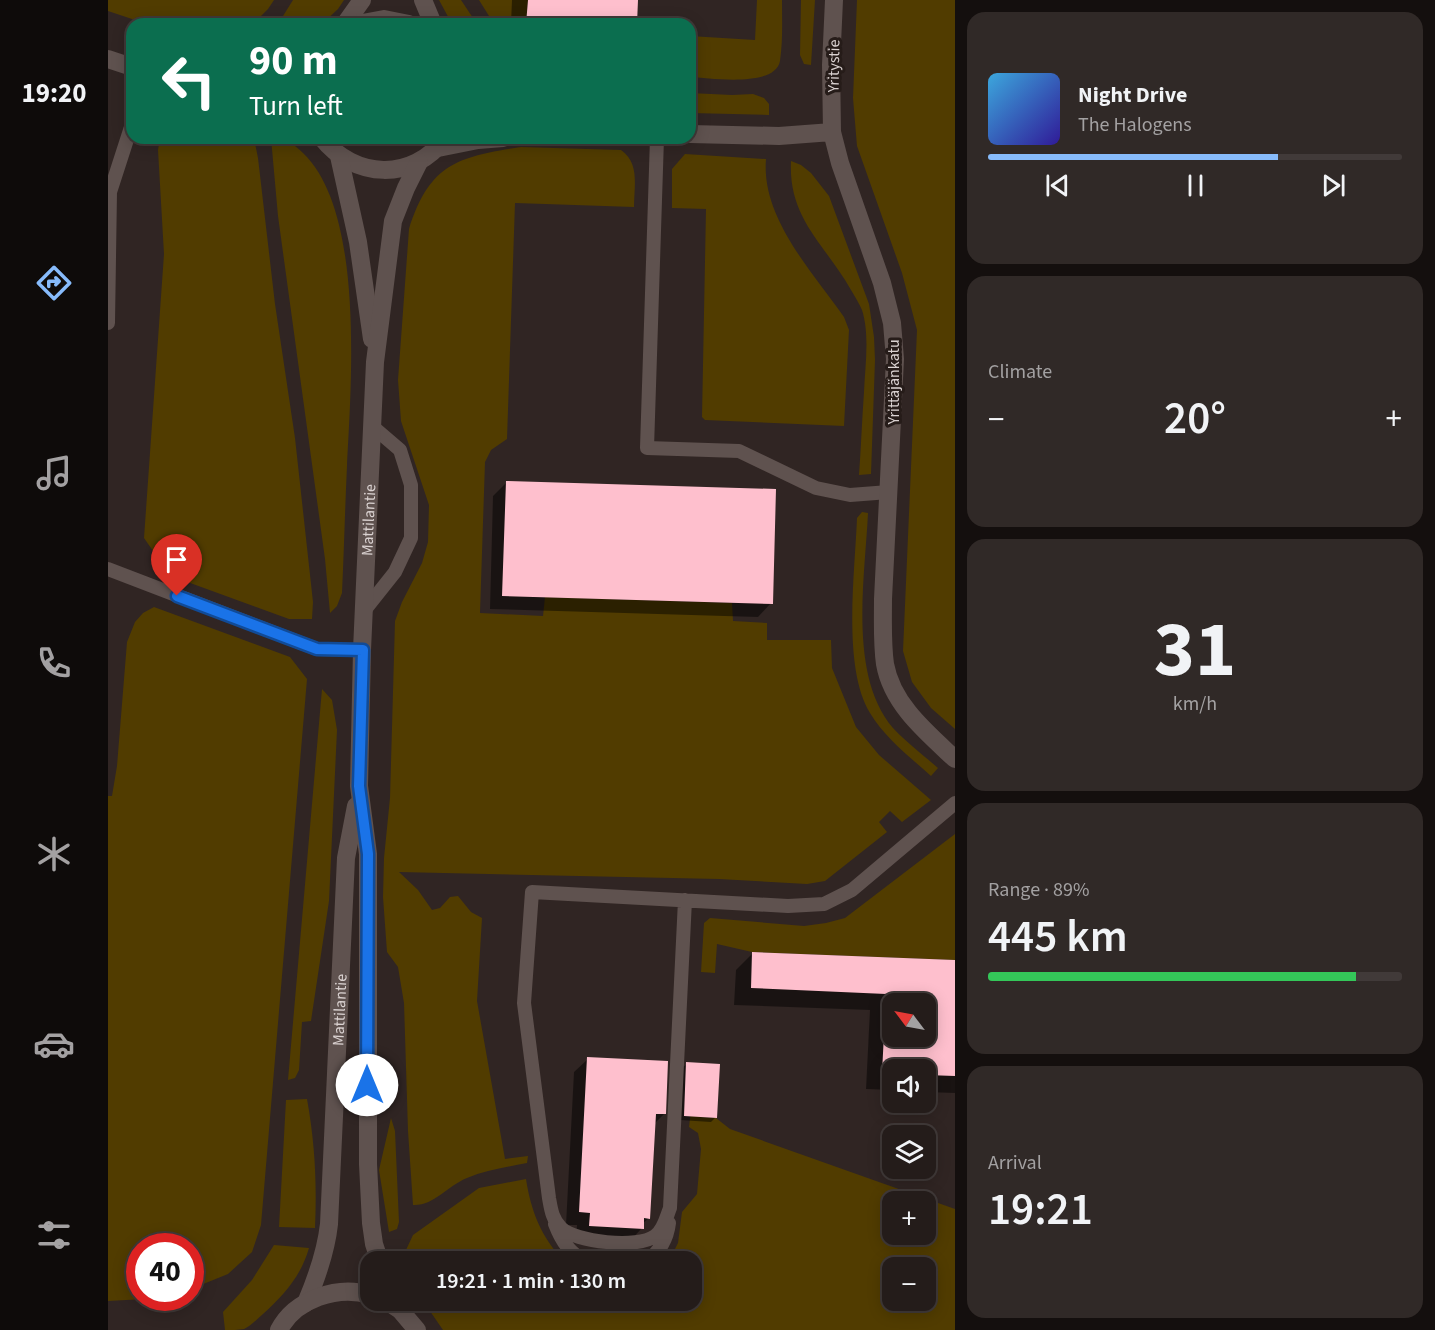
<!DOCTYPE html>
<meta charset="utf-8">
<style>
:root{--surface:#241c1a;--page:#302927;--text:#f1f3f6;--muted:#a3a1a2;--line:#413a39;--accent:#87bbfb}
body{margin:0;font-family:"Source Sans 3",sans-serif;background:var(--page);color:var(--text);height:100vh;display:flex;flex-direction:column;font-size:22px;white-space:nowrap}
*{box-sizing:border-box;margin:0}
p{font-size:20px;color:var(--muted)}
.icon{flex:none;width:33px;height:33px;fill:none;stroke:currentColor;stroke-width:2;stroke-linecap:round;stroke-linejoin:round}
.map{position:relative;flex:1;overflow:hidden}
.drawer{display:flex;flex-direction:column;gap:12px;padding:12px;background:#140f0e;width:480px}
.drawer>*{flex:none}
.guide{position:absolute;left:18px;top:18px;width:570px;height:126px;border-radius:18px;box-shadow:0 3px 15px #0003,0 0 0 2px var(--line);background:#0b6e4f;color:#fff;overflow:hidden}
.needle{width:39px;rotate:302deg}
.controls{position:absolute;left:774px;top:993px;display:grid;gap:12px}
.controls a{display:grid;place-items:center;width:54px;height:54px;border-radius:12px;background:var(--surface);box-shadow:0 3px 15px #0003,0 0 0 2px var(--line);font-size:30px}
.speed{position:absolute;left:18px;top:1233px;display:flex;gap:12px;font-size:30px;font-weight:700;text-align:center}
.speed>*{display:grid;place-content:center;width:78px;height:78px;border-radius:50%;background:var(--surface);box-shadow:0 3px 15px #0003,0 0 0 2px var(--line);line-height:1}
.speed .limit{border:9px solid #d22;background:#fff;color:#111}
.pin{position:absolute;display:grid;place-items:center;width:51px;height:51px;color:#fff;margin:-62px -26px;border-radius:50% 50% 50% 0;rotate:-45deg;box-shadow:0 0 6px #0007}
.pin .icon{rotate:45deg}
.me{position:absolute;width:66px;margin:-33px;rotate:0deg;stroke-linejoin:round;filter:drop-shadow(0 0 4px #0008)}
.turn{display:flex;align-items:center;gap:21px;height:126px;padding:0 24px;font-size:27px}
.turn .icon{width:78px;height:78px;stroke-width:2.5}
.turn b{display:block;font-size:42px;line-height:51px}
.big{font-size:45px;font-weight:600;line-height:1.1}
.drawer .tile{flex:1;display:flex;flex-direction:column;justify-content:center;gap:9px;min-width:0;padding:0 21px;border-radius:18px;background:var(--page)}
.drawer .dial{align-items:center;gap:0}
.dial b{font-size:78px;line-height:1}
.song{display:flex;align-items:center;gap:18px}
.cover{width:72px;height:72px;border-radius:9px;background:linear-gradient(135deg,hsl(200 70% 55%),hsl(250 70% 35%))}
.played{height:6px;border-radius:3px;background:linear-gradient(90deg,var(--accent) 70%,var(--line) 70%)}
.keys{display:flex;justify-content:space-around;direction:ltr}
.heat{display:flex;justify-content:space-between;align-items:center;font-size:33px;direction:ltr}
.charge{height:9px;border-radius:4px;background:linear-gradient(90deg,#34c759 89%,var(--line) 0)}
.trip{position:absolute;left:252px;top:1251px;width:342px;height:60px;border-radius:18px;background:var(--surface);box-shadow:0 3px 15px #0003,0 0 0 2px var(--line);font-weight:600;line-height:60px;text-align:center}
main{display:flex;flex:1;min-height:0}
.dock{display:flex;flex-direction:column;width:108px;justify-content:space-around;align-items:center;background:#0e0b0a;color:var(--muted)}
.dock .icon{width:42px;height:42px}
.dock .current{color:var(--accent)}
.dock b{font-size:27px;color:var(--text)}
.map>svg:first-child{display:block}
.green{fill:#513c00;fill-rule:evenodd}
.shadow{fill:#0007;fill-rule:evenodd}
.building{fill:#febfcd;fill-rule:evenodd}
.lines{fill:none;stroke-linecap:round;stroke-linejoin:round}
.lane{stroke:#5f524f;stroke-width:14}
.street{stroke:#5f524f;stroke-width:18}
.secondary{stroke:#5f524f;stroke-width:18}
.route-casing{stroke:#114b97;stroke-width:15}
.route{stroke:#1a73e8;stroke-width:10}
.labels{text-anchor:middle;stroke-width:6;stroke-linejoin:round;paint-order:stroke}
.street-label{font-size:16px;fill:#dad2d1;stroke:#261c19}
</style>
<main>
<nav class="dock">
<b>19:20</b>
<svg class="icon current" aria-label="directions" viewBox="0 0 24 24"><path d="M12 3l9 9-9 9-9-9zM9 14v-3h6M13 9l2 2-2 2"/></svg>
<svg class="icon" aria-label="music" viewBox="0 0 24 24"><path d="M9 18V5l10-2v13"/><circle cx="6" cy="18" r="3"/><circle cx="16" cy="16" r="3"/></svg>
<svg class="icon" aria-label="phone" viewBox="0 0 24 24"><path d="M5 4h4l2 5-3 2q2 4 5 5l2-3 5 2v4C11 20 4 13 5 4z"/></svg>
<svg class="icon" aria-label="climate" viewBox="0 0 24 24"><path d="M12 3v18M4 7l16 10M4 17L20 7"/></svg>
<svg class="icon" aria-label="car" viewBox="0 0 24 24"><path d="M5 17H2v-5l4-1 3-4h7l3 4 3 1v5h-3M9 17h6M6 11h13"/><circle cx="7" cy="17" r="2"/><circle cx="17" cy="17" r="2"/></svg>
<svg class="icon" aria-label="filters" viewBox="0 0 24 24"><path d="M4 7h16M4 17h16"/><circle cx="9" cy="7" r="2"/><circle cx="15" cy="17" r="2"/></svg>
</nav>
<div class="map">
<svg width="847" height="1330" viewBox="0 0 847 1330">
<rect width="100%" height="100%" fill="#302523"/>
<!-- green -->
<path class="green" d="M0 0H166L160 9 145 24H39L0 11Z
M185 0H236L230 9 214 24H170Z
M331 0H353L369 24H344Z
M371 0H420L418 24H386Z
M649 0H674C674 20 675 41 672 61 667 88 602 78 582 77V36L647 40Z
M693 0H707L703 65 696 64 692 55Z
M749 0H847V729L823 708 804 682 795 651 809 330 794 273 749 146 745 98Z
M582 93 624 95 645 94 656 98 661 104V115L582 113Z
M52 138H146L150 158 167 304 187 438 205 602 204 619H181L74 580 54 564 36 538 56 254 50 150Z
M163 138C176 138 186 144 195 153 257 212 243 385 239 466 237 508 236 551 234 593L229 606 222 613 217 559 170 216Z
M413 147 513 150C532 163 526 186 526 207L407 203 399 439 383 450 377 462 372 613 435 616 437 597 624 603 625 621 659 623V640H723L724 668 748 727 771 755 823 800 794 822 782 811 771 822 779 832 717 881 699 884 611 879 291 872 310 890 324 910 332 908 342 897 350 896 363 912 374 918 369 1001 397 1159 420 1156 419 1163C399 1167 378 1170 359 1178 339 1186 326 1206 305 1205L300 1131 296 1003 290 967 279 952 275 897 276 858 282 798 287 621 294 602 314 563 320 542 321 505 293 421 290 380 301 229C322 163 350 157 413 147Z
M577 154 658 159C653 218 704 271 736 317L741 330 736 426 597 420 594 417 598 209 564 208V169Z
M683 161 693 165 703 173 721 196 761 304 766 337 767 360 763 474 751 475C753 447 754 420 756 392 757 367 762 335 754 310 751 303 747 297 743 290 717 244 680 219 683 161Z
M754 512 760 513C757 578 740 675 785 728 798 742 815 755 830 768L823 776C802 757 777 738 762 713 734 667 747 572 749 518Z
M46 607 182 657 199 679 153 1225 144 1252 120 1274 83 1289 82 1246H32V1298H55L0 1301V796H4L9 766 19 642 27 622 35 613Z
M214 689 224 700 229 730 221 901 203 1021 194 1022 191 1070 187 1078 180 1080Z
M847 834V960L644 952 609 944 607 973 593 972 596 923 602 918 696 926 718 923 737 918Z
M199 1099C207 1143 209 1184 207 1228L171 1227 178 1100Z
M592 1108 591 1117 608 1118 622 1129 847 1209V1330H335L315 1301 584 1300V1262L561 1261 570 1243 574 1212 589 1194 593 1149 590 1133 581 1127 583 1110ZM784 1202H818V1234H784ZM784 1268H818V1300H784Z
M283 1118 287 1131 291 1222 289 1229 281 1232 271 1170Z
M418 1179C423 1211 433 1237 456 1261H294L290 1255 298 1250 305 1235 371 1188Z
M166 1245 201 1248C193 1276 176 1295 155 1314 149 1319 143 1326 136 1329 131 1330 123 1330 117 1330L115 1312 144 1280Z"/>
<!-- shadow -->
<path class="shadow" d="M404 0H529L528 24H403Z
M399 482 663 603 650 617 382 609 385 496Z
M645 953 847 962V1093L818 1092V1070H784V1090L758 1089 762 1010 626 1005 628 970ZM784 1004H818V1036H784Z
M480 1059 556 1114 546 1124 541 1218 534 1224V1228L521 1242 468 1239 469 1225H458L466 1072Z
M579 1064 607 1118 603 1122 572 1120 574 1068Z"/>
<!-- building -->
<path class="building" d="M420 0H530L529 24H418Z
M398 481 668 489 665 604 394 596Z
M644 952 847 960V1076L818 1075V1070H784V1073H774L778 994 643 988ZM784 1004H818V1036H784Z
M479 1057 560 1061 558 1114H548L542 1219 536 1218V1229L481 1226 482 1213 471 1212Z
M578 1062 612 1064 609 1118 576 1116Z"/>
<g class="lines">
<!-- lane -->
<path class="lane" d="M549 138 539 448 631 451 708 488 742 495 781 492
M0 323 2 192 24 124
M0 569 209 649 254 650
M256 611 287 572 303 538V485L292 450 264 426
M577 900 562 1208C558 1218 556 1230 547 1236 530 1249 467 1242 453 1228 444 1219 443 1209 441 1198L416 1003 424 892 680 906 716 904 744 890 847 803
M447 1224C454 1242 461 1252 478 1262
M539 1262C552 1250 559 1240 561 1223"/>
<!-- street -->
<path class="street" d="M726 0 723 65 724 132 732 163 774 283 784 323 787 359 775 599C775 621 774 643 777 664 784 704 818 732 847 759
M0 59 24 67
M582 134 671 136 724 132
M330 148 370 140 395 138"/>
<!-- secondary -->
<g class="secondary">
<path d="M315 0 325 24"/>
<path d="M237 24 254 0"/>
<path d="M249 24 276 19 301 24"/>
<path d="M214 138C246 179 305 182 337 138"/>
<path d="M231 156 250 242 264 339"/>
<path id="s1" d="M272 1262 266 1244 263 1223 260 1164V854L251 786 254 650 267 362 285 221 298 188 311 162"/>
<path d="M277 1300 292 1310 309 1330"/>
<path id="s2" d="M198 1303C209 1277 218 1252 221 1224L238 858 248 806"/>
<path d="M171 1330C187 1299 230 1285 262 1295"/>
</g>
</g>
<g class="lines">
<!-- route casing -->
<g class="route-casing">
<path id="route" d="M69 596 209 649 255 650 251 786 260 854 259 1085"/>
</g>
<!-- route -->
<use href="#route" class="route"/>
</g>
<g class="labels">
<!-- street labels -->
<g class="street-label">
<text transform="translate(725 66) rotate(-89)" y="6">Yritystie</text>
<text transform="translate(785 382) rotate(-90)" y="6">Yrittäjänkatu</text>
<text dy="6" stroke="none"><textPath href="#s1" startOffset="744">Mattilantie</textPath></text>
<text dy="6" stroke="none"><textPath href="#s2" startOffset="297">Mattilantie</textPath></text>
</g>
</g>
</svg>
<div class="controls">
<a><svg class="needle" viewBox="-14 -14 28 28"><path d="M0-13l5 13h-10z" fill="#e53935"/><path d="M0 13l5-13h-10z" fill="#a3a1a2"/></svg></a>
<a><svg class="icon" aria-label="sound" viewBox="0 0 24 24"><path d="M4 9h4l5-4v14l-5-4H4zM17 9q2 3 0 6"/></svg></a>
<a><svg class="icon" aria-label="layers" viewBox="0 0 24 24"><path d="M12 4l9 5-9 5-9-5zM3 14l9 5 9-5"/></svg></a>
<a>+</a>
<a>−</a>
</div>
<div class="speed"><div class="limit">40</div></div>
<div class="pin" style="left:69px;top:596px;background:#d93025"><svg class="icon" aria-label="arrive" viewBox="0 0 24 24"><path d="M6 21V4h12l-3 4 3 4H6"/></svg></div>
<svg class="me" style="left:259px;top:1085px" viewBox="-20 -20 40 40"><circle r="19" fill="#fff"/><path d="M0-13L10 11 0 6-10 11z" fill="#1a73e8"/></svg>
<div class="trip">19:21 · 1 min · 130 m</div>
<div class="guide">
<div class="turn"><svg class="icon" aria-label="left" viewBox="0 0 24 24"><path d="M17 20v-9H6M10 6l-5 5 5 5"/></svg><div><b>90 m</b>Turn left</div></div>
</div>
</div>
<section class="drawer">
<div class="tile">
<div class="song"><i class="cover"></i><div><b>Night Drive</b><p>The Halogens</p></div></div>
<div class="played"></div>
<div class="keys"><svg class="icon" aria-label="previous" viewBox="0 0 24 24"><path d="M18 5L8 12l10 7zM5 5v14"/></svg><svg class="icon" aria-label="pause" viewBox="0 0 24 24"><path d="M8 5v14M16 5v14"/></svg><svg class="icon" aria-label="next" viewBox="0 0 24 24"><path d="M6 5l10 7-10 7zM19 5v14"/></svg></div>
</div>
<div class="tile"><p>Climate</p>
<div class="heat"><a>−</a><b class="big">20°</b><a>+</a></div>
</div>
<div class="tile dial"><b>31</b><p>km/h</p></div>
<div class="tile"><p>Range · 89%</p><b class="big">445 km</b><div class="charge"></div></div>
<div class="tile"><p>Arrival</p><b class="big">19:21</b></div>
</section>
</main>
